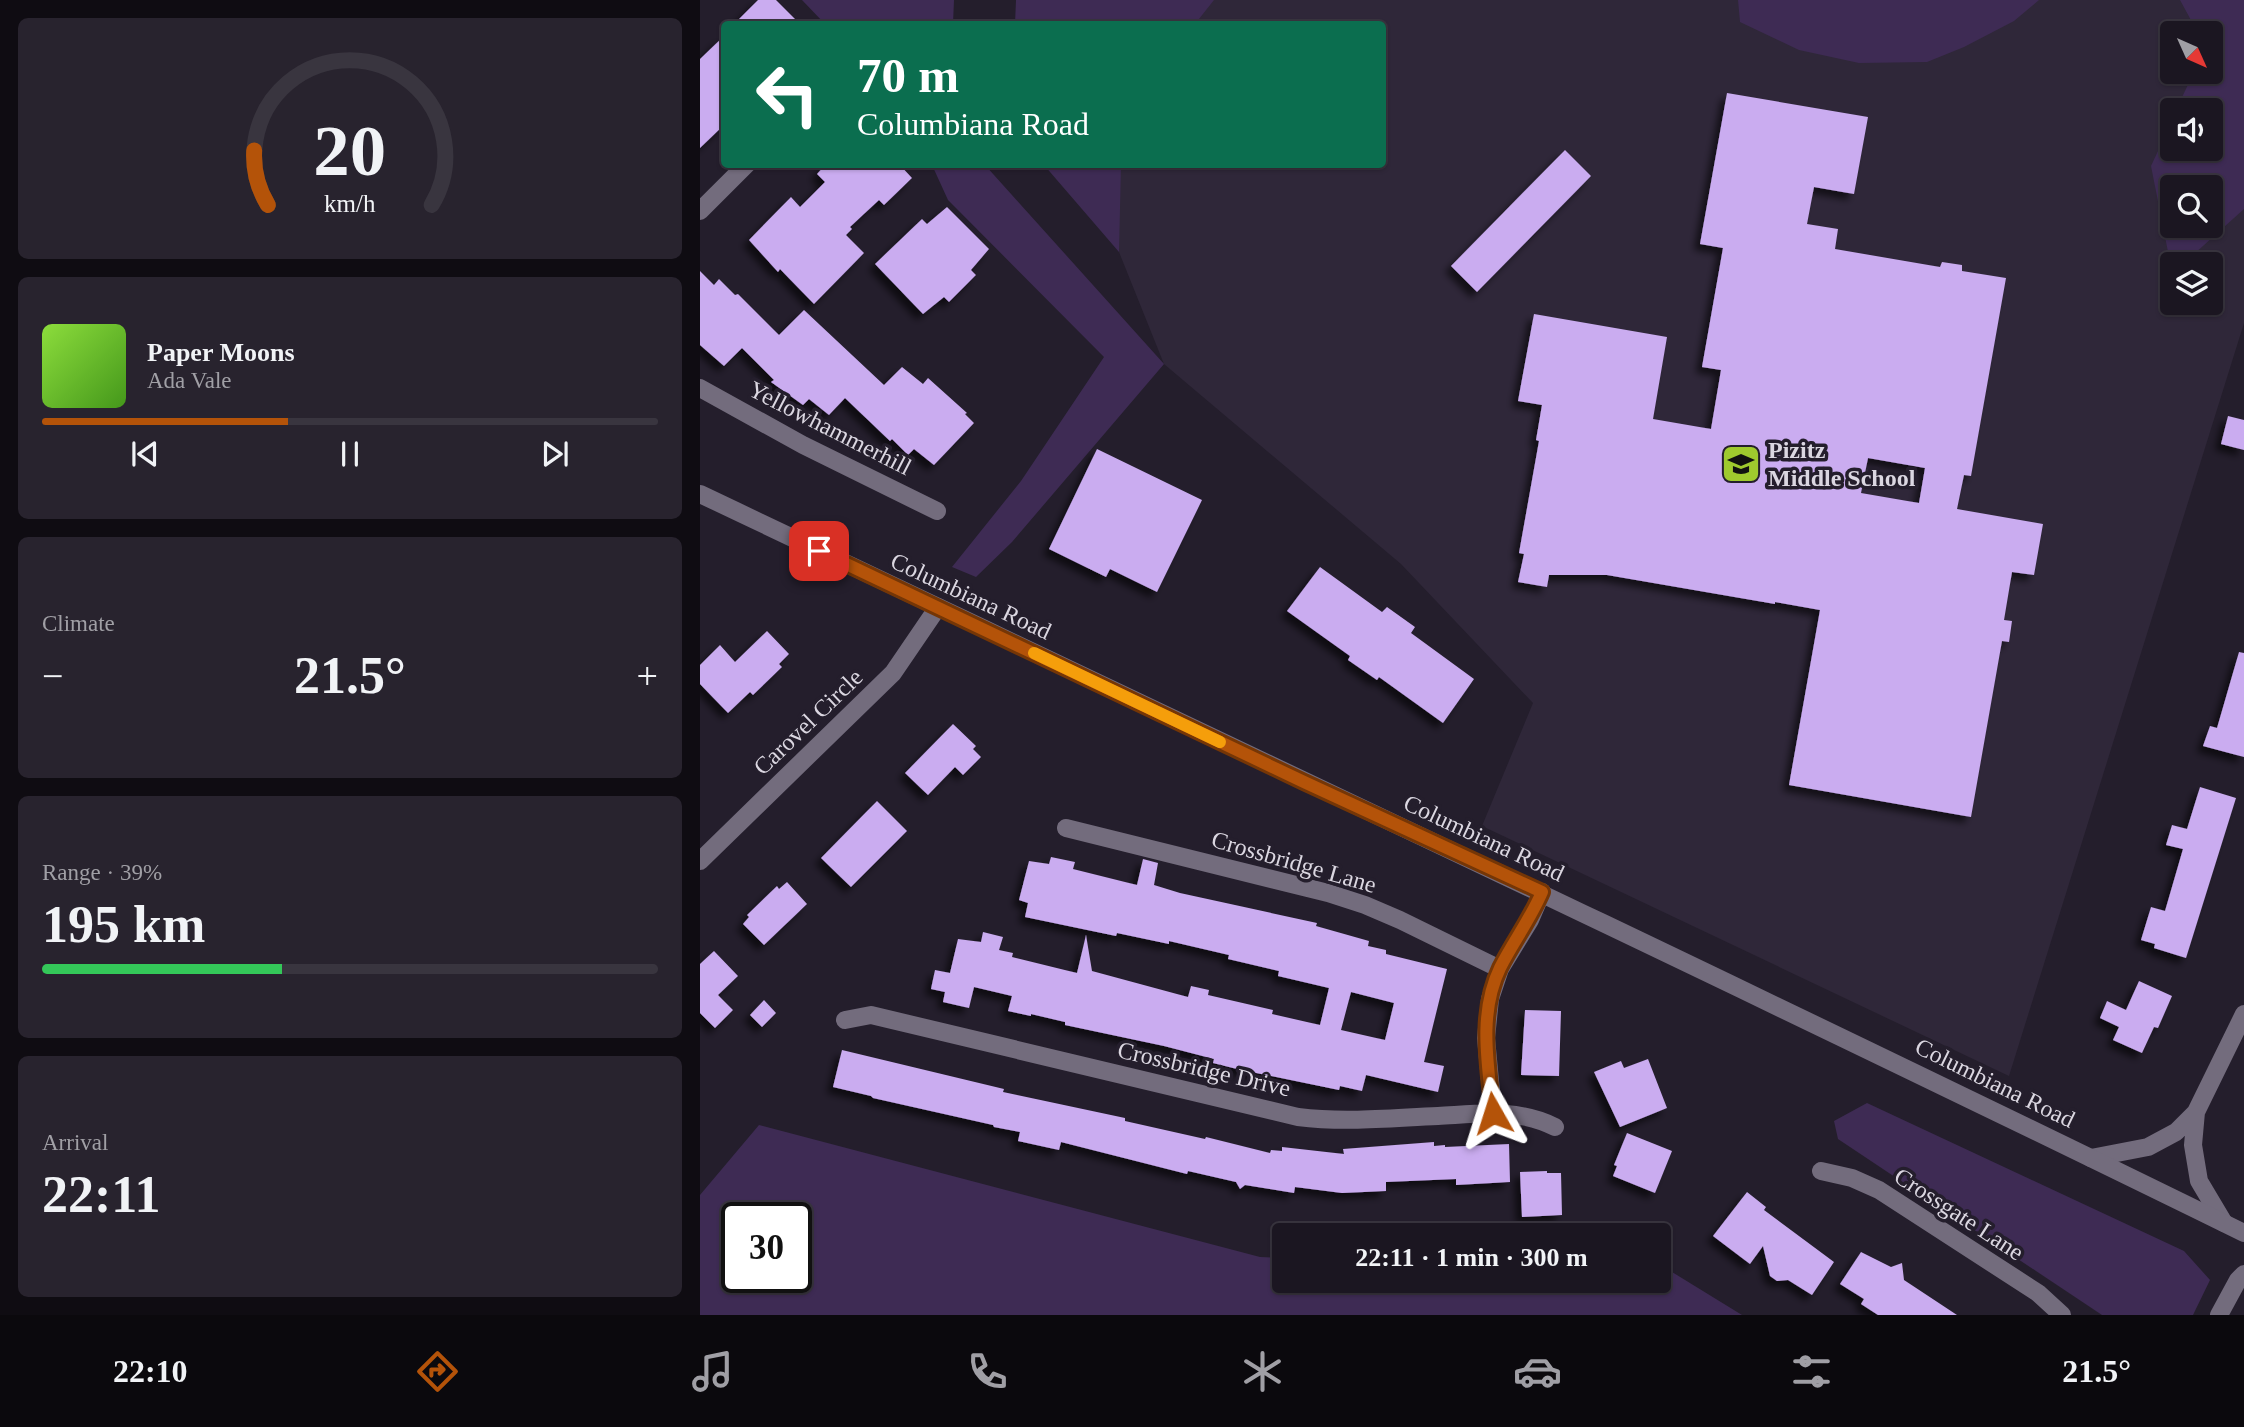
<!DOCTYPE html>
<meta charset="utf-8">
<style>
:root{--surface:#1b1621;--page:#28232e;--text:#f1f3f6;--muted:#a09fa5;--line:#39353f;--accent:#b45309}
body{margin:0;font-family:Georgia,serif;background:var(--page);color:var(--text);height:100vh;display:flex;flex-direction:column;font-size:26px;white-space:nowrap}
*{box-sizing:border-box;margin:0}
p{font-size:23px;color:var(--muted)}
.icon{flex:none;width:38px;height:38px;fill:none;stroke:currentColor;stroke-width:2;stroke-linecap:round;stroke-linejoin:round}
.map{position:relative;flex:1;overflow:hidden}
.sheet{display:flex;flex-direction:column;gap:18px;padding:18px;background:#0f0c12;width:700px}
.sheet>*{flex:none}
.banner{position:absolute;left:21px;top:21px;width:665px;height:147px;border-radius:7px;box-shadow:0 2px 5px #0004,0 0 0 2px var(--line);background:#0b6e4f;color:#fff;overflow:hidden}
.needle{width:46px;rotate:135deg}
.buttons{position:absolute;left:1460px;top:21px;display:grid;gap:14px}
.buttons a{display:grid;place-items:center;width:63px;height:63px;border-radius:7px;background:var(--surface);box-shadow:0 2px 5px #0004,0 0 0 2px var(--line);font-size:35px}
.speed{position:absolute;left:21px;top:1202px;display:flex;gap:14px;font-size:35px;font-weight:700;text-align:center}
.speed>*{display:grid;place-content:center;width:91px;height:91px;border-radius:50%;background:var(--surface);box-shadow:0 2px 5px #0004,0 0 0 2px var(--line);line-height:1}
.speed .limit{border:4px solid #111;border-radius:10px;background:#fff;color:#111}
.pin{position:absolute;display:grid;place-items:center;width:60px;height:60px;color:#fff;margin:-30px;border-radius:14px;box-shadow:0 4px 10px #0006}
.me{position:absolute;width:77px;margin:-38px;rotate:354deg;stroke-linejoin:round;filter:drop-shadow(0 0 5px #0008)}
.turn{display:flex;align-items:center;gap:24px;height:147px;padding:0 21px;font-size:32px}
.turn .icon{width:91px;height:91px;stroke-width:2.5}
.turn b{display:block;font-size:49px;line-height:60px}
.big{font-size:52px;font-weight:600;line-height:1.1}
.sheet .card{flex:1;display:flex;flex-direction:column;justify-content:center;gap:10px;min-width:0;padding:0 24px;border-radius:10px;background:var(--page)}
.sheet .dial{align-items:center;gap:0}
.dial svg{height:182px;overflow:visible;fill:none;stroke:var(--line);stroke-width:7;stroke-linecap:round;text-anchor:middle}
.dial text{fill:var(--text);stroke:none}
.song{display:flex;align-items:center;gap:21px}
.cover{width:84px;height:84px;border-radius:10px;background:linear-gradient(135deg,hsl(90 70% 55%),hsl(100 70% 35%))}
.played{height:7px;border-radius:4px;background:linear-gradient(90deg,var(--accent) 40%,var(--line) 40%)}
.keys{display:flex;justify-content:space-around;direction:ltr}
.heat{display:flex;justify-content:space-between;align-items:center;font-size:38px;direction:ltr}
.charge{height:10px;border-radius:5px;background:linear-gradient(90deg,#34c759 39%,var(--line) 0)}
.trip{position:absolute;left:572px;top:1223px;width:399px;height:70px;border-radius:7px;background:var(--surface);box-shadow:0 2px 5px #0004,0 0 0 2px var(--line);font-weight:600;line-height:70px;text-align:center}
.menu{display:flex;height:112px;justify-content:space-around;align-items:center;background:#0b090d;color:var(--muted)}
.menu .icon{width:49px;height:49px}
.menu .on{color:var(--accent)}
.menu b{font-size:32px;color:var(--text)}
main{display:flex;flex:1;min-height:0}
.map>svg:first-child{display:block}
.built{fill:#2f2739;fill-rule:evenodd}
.green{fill:#3e2b54;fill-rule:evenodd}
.building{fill:#caacf0;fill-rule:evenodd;filter:url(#shadow)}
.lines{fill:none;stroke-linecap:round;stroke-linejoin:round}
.minor{stroke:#736c7d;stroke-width:18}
.secondary{stroke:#736c7d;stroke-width:18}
.route-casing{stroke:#753606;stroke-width:18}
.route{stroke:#b45309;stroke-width:12}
.slow{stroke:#f59e0b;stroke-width:12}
.labels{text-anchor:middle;stroke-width:7;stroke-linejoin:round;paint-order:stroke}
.street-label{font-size:24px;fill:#dbd7e1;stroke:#241e2c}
.poi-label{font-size:24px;font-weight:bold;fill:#dbd7e1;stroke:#241e2c;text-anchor:start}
</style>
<main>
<section class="sheet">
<div class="card dial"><svg viewBox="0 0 100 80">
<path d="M14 69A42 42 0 1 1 86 69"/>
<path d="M14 69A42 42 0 0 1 8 45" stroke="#b45309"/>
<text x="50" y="56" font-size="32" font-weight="700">20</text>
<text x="50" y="72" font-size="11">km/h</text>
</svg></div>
<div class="card">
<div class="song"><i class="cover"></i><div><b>Paper Moons</b><p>Ada Vale</p></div></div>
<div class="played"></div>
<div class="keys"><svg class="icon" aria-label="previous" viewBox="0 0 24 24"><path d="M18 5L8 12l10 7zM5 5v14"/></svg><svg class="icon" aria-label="pause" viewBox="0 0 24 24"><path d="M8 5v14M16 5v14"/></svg><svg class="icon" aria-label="next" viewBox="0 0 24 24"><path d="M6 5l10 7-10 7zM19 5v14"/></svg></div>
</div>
<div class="card"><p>Climate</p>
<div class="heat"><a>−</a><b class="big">21.5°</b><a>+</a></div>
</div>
<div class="card"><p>Range · 39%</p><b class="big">195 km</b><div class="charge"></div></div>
<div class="card"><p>Arrival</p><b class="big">22:11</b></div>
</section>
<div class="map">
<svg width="1544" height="1315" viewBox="0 0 1544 1315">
<defs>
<filter id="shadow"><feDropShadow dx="-6" dy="6" stdDeviation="3.5" flood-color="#0009"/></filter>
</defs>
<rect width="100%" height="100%" fill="#241e2c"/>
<!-- built -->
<path class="built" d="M490 0H1544V323L1309 1076 782 826 833 703 701 564 464 364 419 252 403 165 682 164V24H465ZM1472 33H1510V72H1472ZM1472 110H1510V149H1472ZM1472 187H1510V226H1472ZM1472 264H1510V303H1472Z"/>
<!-- green -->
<path class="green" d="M102 0H254L253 24H125Z
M316 0H514L495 24H315Z
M1038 0H1339L1314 21 1264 47 1227 62 1159 63 1099 50 1040 22Z
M1480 0H1544V209L1483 264H1472V272L1451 166 1472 121V149H1510V110H1476L1494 72H1510V33H1498ZM1510 187V226H1472V187Z
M232 165H285L464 364 312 542 276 577 252 567 321 481 404 357 248 200Z
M344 165H421L419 252Z
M1167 1103 1484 1251 1510 1280 1493 1315H1402L1138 1139 1134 1121Z
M59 1125 560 1257 584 1258V1281H959V1264L1042 1315H0V1195ZM37 1218H96V1278H37Z"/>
<!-- building -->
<path class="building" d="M58 0H76L100 24H34Z
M24 36V125L0 148V59Z
M1027 93 1168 117 1154 194 1114 187 1107 224 1138 229 1135 249 1240 267 1242 262 1262 265V271L1306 278 1271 476 1264 475 1257 509 1343 524 1334 575 1312 572 1304 620 1312 621 1309 642 1302 641 1271 817 1089 785 1120 610 1075 602V604L907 575H849L847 587 818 582 824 554 819 553 839 441 836 440 842 405 818 401 834 314 967 337 953 419 1011 429 1021 370 1002 367 1023 248 1000 244ZM1168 458 1225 468 1219 503 1161 493Z
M865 150 891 176 777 292 751 266Z
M126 164H199L212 178 184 205 179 200 150 227 152 229 146 235 164 253 114 304 80 269 78 272 49 240 91 197 100 207 125 182 117 174Z
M247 207 289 249 271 270 276 275 249 302 244 297 223 314 175 264 222 219 227 224Z
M0 271 14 285 19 279 35 295 38 294 79 335 104 310 184 385 202 367 223 384 228 378 267 413 265 414 274 423 234 465 214 449 208 455 192 439 190 441 145 398 129 415 109 399 103 405 71 382 74 380 42 348 24 366 0 345Z
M1528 416 1544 420V450L1521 444Z
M397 449 502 500 457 592 410 569 406 577 349 549Z
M620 567 682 612 687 607 715 627 711 633 774 679 743 723 679 677 677 680 648 660 650 656 587 611Z
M67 631 89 654 79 664 82 667 53 695 50 692 28 713 0 684V665L20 645 35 662Z
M1539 652 1544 653V757L1503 746 1510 726 1517 728Z
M253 724 276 746 273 749 281 757 263 775 255 767 228 795 205 773Z
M1500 787 1536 798 1486 958 1454 948 1455 944 1441 940 1451 907 1465 911 1483 849 1466 845 1472 825 1487 829Z
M177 801 207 831 151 887 121 858Z
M351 857 375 862 373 869 437 885 443 859 458 863 454 885 480 893 617 923 616 926 669 941 668 946 686 950V954L747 969 724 1062 744 1066 738 1092 666 1075 662 1091 640 1086 639 1090 537 1069 513 1063 514 1059 464 1046 365 1025V1022L331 1014V1016L308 1011 312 996 274 987 269 1008 243 1002 245 992 231 989 235 970 250 973 258 939 281 942 283 932 303 937 299 950 313 953 312 957 377 973 386 935 392 971 488 997 491 986 509 990 508 995 573 1010 572 1014 620 1025 629 988 578 976 579 971 528 959 529 955 469 941V944L417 933 416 936 325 917 328 903 319 900 329 861 349 864ZM651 992 694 1003 685 1040 641 1030Z
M87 882 107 904 64 945 43 924 49 917 47 915 77 886 79 889Z
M14 951 38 976 18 995 33 1010 15 1028 0 1013V964Z
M1439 981 1472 996 1458 1028 1454 1027 1442 1053 1413 1040 1419 1027 1400 1018 1407 1001 1426 1010Z
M64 1000 76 1013 62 1027 50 1015Z
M825 1010 861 1011 859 1076 821 1075Z
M142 1050 304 1089 303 1092 425 1118V1121L505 1139 506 1137 570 1153 571 1150 582 1151V1147L644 1154 643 1149 734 1142V1146L745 1145V1147L809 1144 810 1182 756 1185V1179L686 1182V1191L642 1193 595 1187 594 1193 545 1185 540 1189 536 1182 488 1171 487 1174 361 1142 359 1150 318 1141 320 1132 294 1127 293 1125 173 1098 171 1096 133 1087Z
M948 1059 967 1108 920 1127 894 1072 921 1061 924 1068Z
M927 1133 972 1151 955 1193 913 1176 917 1166 914 1165Z
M847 1171V1173H861L862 1215 822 1217 820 1172Z
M1047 1192 1066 1207 1064 1210 1134 1262 1112 1295 1088 1280 1077 1281 1070 1276 1063 1246 1050 1264 1013 1236Z
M1161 1252 1191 1267 1202 1263 1204 1280 1257 1315H1178L1161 1304 1164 1299 1140 1284Z"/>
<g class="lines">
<!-- minor -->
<path class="minor" d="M0 211 47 164
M0 388 103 445 237 511
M366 828 628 893 665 905 700 920 800 969
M0 861 193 673 238 607
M145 1020 171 1015 598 1117C645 1123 691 1118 738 1116 778 1114 818 1108 855 1127
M1496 1112 1493 1145 1499 1181 1524 1223
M793 1113 786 1038 790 999 800 969 830 920 842 892
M1391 1158 1448 1147 1476 1132 1496 1112 1544 1014
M1121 1171 1152 1178 1179 1190 1338 1293 1362 1315
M1519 1315 1538 1280 1544 1274"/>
<!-- secondary -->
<path class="secondary" d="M0 494C516 739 1032 982 1544 1233"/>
</g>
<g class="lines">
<!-- route casing -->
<g class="route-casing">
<path id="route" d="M119 551 604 782 842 892C830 920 813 942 800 968 778 1014 788 1065 793 1113"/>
</g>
<!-- route -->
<use href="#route" class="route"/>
<!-- slow -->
<path class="slow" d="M334 653 520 742"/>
</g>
<!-- icons -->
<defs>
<g id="school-square" transform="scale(2.0125)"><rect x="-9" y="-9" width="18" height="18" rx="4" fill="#9fca2e" stroke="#241e2c"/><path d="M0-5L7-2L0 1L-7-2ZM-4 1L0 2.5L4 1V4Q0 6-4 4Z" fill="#111"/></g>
</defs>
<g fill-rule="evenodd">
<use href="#school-square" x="1041" y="464"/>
</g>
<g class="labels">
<!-- street labels -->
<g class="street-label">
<text transform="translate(130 428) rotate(27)" y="8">Yellowhammerhill</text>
<text transform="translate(271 596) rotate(25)" y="8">Columbiana Road</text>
<text transform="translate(108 722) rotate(-44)" y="8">Carovel Circle</text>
<text transform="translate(784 838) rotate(25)" y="8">Columbiana Road</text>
<text transform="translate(594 862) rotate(16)" y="8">Crossbridge Lane</text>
<text transform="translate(504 1069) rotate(13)" y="8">Crossbridge Drive</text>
<text transform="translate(1295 1083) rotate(26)" y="8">Columbiana Road</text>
<text transform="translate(1259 1214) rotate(33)" y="8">Crossgate Lane</text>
</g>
<!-- poi labels -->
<g class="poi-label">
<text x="1068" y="458">Pizitz<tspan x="1068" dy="28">Middle School</tspan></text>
</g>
</g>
</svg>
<div class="buttons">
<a><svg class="needle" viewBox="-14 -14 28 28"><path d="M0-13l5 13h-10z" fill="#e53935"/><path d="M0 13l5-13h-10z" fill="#a09fa5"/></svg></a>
<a><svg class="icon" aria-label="sound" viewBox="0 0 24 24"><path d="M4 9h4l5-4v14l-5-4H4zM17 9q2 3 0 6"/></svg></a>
<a><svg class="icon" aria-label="search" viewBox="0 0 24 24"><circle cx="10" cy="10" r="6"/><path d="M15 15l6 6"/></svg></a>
<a><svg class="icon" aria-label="layers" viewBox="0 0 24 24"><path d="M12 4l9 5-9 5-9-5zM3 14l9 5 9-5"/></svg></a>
</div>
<div class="speed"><div class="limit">30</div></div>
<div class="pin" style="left:119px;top:551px;background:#d93025"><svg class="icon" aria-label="arrive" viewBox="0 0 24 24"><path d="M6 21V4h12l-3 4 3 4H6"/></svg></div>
<svg class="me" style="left:793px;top:1113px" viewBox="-20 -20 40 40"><path d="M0-17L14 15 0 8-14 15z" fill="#b45309" stroke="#fff" stroke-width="4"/></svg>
<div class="trip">22:11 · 1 min · 300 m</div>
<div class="banner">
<div class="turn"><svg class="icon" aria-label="left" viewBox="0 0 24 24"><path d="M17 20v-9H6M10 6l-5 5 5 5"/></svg><div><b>70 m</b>Columbiana Road</div></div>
</div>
</div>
</main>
<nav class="menu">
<b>22:10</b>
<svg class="icon on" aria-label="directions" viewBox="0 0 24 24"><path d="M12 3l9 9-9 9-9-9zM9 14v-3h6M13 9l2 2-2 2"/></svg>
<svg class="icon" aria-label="music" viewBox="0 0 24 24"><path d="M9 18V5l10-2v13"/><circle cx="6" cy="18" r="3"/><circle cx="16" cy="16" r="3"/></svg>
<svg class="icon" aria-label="phone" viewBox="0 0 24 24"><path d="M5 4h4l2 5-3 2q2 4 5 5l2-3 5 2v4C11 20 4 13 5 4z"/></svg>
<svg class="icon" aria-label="climate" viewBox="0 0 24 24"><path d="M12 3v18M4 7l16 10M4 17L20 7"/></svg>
<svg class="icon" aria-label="car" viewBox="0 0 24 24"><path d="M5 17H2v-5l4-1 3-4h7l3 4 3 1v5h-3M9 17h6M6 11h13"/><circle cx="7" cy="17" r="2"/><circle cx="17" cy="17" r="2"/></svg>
<svg class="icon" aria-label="filters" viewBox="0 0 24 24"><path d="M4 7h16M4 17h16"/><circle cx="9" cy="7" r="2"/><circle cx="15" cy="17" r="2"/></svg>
<b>21.5°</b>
</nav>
